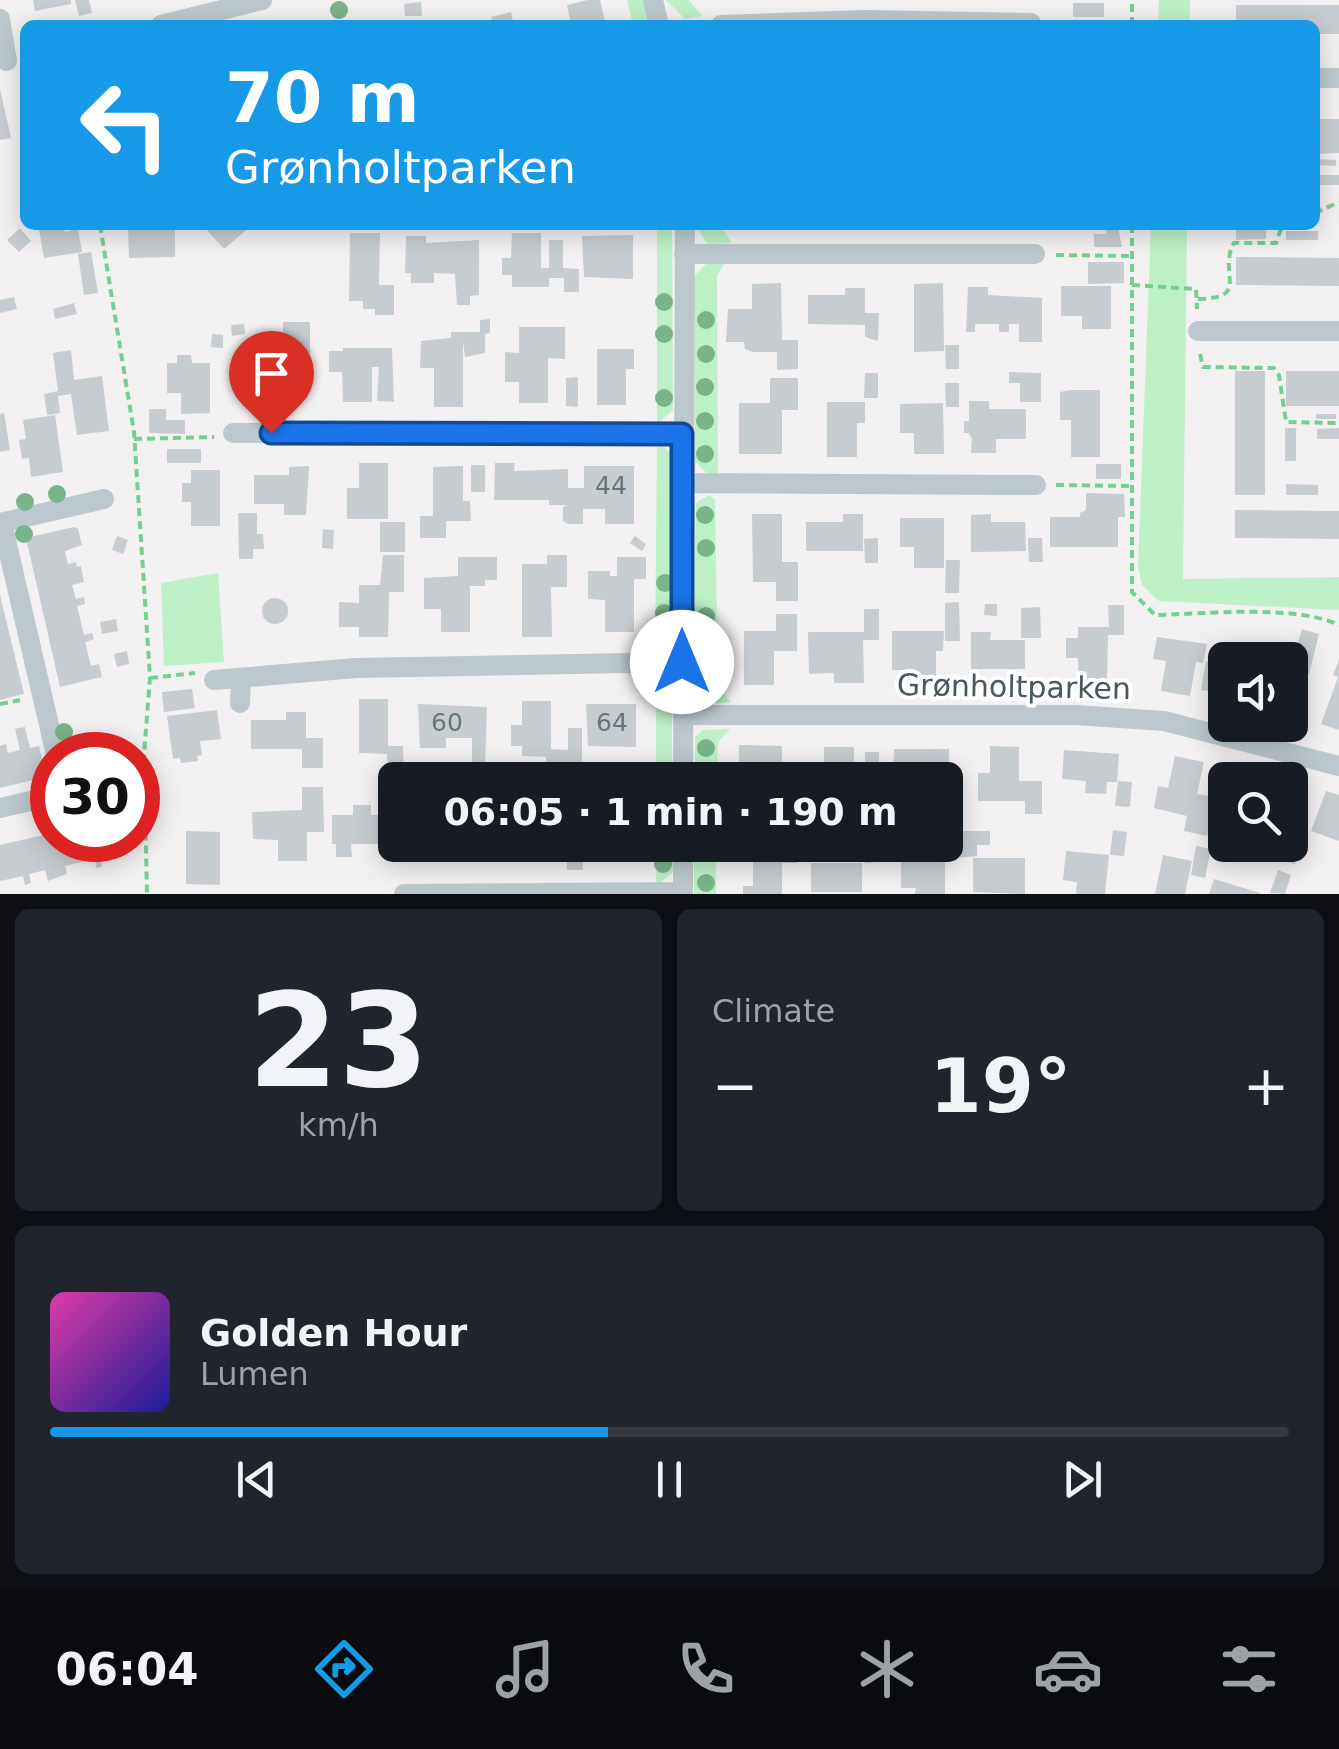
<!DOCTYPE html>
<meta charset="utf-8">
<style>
:root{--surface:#171b24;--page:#20242c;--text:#f1f3f6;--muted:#9ea1a6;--line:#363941;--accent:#169ae7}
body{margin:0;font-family:"DejaVu Sans",sans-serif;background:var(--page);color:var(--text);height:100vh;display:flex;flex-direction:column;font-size:38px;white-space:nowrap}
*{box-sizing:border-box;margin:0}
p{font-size:32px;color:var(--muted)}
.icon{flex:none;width:55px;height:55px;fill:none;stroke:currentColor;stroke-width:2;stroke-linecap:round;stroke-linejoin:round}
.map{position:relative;height:894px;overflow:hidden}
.details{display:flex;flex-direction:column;gap:15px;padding:15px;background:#0d0f14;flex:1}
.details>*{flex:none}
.hud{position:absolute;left:20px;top:20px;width:1300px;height:210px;border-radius:15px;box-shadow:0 5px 25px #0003;background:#169ae7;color:#fff;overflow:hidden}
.fabs{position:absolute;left:1208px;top:642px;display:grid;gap:20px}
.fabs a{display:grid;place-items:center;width:100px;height:100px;border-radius:15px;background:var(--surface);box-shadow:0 5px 25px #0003;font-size:50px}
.speed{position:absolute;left:30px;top:732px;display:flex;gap:20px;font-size:50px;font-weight:700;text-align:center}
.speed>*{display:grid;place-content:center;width:130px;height:130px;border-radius:50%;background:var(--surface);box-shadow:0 5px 25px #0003;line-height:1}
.speed .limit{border:15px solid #d22;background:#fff;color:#111}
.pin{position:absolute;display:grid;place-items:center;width:85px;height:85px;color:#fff;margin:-102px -42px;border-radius:50% 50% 50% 0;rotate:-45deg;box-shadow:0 0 10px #0007}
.pin .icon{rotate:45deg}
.me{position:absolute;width:110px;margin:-55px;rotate:0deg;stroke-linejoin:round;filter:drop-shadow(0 0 8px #0008)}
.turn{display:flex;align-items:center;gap:35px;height:210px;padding:0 40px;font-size:45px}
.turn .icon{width:130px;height:130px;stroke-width:2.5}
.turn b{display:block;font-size:70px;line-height:85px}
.big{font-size:75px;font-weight:700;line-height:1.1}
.details .widget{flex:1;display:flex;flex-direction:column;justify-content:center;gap:15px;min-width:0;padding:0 35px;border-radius:15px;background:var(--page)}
.details .dial{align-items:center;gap:0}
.dial b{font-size:130px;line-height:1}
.song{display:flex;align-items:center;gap:30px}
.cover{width:120px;height:120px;border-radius:15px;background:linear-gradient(135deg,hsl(320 70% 55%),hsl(240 70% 35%))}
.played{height:10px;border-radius:5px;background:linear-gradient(90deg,var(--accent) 45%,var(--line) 45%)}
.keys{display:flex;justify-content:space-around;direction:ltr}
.heat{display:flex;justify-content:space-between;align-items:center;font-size:55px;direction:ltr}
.details .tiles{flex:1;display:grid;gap:15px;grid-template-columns:1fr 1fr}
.widget:last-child{grid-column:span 2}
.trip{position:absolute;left:378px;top:762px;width:585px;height:100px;border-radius:15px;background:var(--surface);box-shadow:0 5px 25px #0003;font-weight:700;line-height:100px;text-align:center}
.menu{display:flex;height:160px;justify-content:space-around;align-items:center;background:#090b0e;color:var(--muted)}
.menu .icon{width:70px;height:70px}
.menu .active{color:var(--accent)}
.menu b{font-size:45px;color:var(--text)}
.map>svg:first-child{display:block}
.green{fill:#bef0c8}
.building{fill:#c7ccd0}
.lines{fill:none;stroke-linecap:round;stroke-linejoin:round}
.path{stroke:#76cf92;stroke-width:4;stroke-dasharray:8 5;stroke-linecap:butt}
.minor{stroke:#bcc8cd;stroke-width:20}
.tree{fill:#79b48b}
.route-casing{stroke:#114b97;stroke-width:25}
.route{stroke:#1a73e8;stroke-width:18}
.labels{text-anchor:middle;stroke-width:8;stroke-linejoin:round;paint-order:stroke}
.number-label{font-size:25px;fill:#68757a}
.street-label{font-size:30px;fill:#48585e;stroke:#fff}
</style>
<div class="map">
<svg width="1339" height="894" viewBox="0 0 1339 894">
<rect width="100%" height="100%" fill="#f3f0f1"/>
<!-- green -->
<path class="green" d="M627 0H643L649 25H633Z
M666 0H688L703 16 685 19Z
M1159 0H1190V25H1158Z
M657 225H672L673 410 657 424Z
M696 225H720L732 243 707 244Z
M1151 225H1187L1183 579 1339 577V610L1159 601 1142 585 1138 567Z
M708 262 724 264 717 276 718 474 709 475 695 462 694 276Z
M657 440 671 454 673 644 655 658Z
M709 495 715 499 718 684 731 703H707L693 690 696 503Z
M218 573 224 662 164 666 161 583Z
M656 677 672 691V780H656Z
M730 729 718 742 717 780H695V737L703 730Z
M656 845H673V872L656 886Z
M694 845H716V894H694Z"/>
<!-- building -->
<path class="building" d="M33 0H71V4L35 11Z
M75 0H89L92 13 79 16Z
M588 0H600L606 25H571L567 5Z
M421 2 422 16H405L404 4Z
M1073 3H1104V17H1073Z
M1236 5H1339V34H1315V25H1236Z
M511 12 514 25H493L491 17Z
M0 89 11 138 0 140Z
M1315 119H1339V153L1315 154Z
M1316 159 1336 160V166L1316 165Z
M1317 175H1339V185H1317Z
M63 225 65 232 78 229 82 252 44 258 39 229Z
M119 225H252L224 249 206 229 175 230V257L129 258 128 229H119Z
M1236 225H1266V239L1236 240Z
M1106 227H1118L1122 247H1094V234H1106Z
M20 228 31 241 19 252 7 240Z
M1286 231H1318V240H1286Z
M350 233H380L379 285H394V315H375V309H363V301H349Z
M512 233H541V268H549V240H563V268L579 269V292H564V278H549V287H512V275H502V258H511Z
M633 235V279L584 277 582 236Z
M406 236H426V243L479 240V295L470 296V305H457L455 274 434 273V283H411V273H405Z
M91 252 98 293 84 295 78 254Z
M1236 257 1339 258V286L1236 285Z
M1088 262H1124V283L1088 284Z
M781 283 782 340H798V369L777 370V352H753L745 349 744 342H726L728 309H752V284Z
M943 283 944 351 914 352V284Z
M1061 286H1111V329H1082V316H1061Z
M968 287H988V295L1042 298V342H1019V324H1009V332H999V324H975V332H966Z
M845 288H865V313H879L878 341 865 337V325L808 324V295H845Z
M14 297 17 309 0 313V300Z
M74 303 77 314 55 319 53 309Z
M490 319V333L485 334V353L465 357 463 341V407H434V368H420L421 341 451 338V332H480V320Z
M283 322H310V356H294V406H264V371H252V342H264V338H283Z
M244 324 245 334 232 336 231 325Z
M519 327H565V359L548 358V403H519V382H505V352L519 353Z
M212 334 223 335V348L211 347Z
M945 345H959V369H946Z
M343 348H392L394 402 377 401 379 367H372V402H343L342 372H329V351H343Z
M597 349H634V369H626V405H597Z
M71 350 74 380 102 376 109 431 77 435 71 394 58 396 60 413 47 415 44 394 58 391 53 353Z
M177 355H191L192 363H210V413L181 414V393H167V363H177Z
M1235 371H1265V495H1235Z
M1286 371H1339V406H1286Z
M1009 372 1041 373V402H1020V383H1009Z
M865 373H878V398H864Z
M578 377V407L566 406V378Z
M770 378H798V410H782V454H739V403H770Z
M945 383H959V407H946Z
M1071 390H1100V457H1071V420H1060V392Z
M969 401H989V409H1026V439H996V453H971L972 439 969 433H964V421H969Z
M827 402H865V423H857V457H827Z
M943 403 944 454H914V433H900V404Z
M149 409H166V420H185V434L149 433Z
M4 413 10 450 0 452V414Z
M1316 414H1336V419H1316Z
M55 415 63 472 31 477 29 458 22 459 19 440 26 439 23 420Z
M1285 428H1296V461H1285Z
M1339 428V439H1317V429Z
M167 449H201V463H167Z
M359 463H388V519H347V488H359Z
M495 463H515L514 471 568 469V488H584V466H634V524H605V509H583V524H568L563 521V507L568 505H549V500H494Z
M1096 464H1121V479H1096Z
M471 465H485V492H471Z
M309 466 306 515H284V504H254V475H289V467Z
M463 466V501H470L471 521H446V538H420V516H433V467Z
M191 470H220V526H191V502H182V483H191Z
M1286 484 1318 485V495H1286Z
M1086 493 1124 494 1125 517H1118V547H1050V517H1080V513L1086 510Z
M1235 510 1339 511V539L1235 538Z
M238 513H257V534H263L264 549H253V559H239Z
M752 514H782V562H798V601H776V582H753Z
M843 514H863V551H806V522H843Z
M991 514V522H1025L1026 551 971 552V515Z
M900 518H944V568H914V547H900Z
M380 522H405V552H380Z
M74 527 78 529 82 545 65 551 68 564 76 562 77 567 81 566 84 582 72 585 76 599 84 597 85 604 77 606 84 635 92 633 94 639 85 642 91 666 99 664 102 677 60 687 26 538Z
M323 529 334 530 333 549 322 548Z
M117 536 128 540 123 554 112 550Z
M635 536 646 544 642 551 630 543Z
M878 538V563H865L864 539Z
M1028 538H1042L1043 562H1029Z
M383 555H404V592H389L388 637H359V627H339V602L359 603V585H380Z
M547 555H567V587H551L552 637H522V564H547Z
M458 557H497V580H485V586H470V632H441V609H424V578L458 576Z
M617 557H646V579H634V632H605V600L588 599V571H610V576H617Z
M946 560H960L959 593H945Z
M0 595 24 694 0 700Z
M262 611a13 13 0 1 1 26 0a13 13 0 1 1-26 0Z
M959 602 960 641H945V603Z
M985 604H997V616L984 615Z
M1108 605H1124V635H1108L1107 683H1078V658H1066V638H1078V627H1109Z
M1040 607 1041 638H1021V608Z
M864 609H879V640H863L864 683H834V673L809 674 808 632H864Z
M776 614H797V651H774V685H744V631H776Z
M116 619 118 631 102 634 100 622Z
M1302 629 1319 634 1309 674 1290 669Z
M892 631H944L943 651H936V685H906V670H892Z
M971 632H991L990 640H1025V669H971Z
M1157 637 1207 644 1203 663 1196 662 1190 696 1161 691 1166 661 1153 659Z
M127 651 129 664 117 667 114 654Z
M1251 653 1274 659V660H1249Z
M1339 660V730L1321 724 1338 677 1333 675Z
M1206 661 1221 664 1216 692 1201 690Z
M192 689 195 708 164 712 162 692Z
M359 699H388V746H403L404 777H388L387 754 359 753Z
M522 701H551V749L568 750V728H582V780L546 778V757L522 756V746H511V725H522Z
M418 704 487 707 485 766H472V738H446V748H420Z
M586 704H636V747L588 746Z
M217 710 221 739 200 741 202 755 197 756 198 761 181 763 180 758 173 759 167 716Z
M286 712H306V738H323V768H302V749H251V720H286Z
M25 727 30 748 39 746 46 777 0 788V746L6 744 8 753 20 750 15 729Z
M739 745 782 746V780H752V775H739Z
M990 746 1019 747V781H1042V814H1025V801H978V773H990Z
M824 747H854V780H824Z
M894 749H949V778H961L959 815H949L947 810V778L893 779Z
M1064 750 1119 754 1117 782H1107L1106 794 1085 793 1086 781 1062 779Z
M865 752H879V776L865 777Z
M1175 756 1204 762 1197 794 1215 797 1207 836 1184 831 1187 816 1154 808 1158 786 1168 788Z
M1256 772 1280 779V780H1253Z
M1118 781 1132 782 1130 807 1115 806Z
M1290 782 1302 786 1291 823H1290Z
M302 787H323L324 832H307V861H278V840L253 839 252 812 302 810Z
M1326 791 1339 795V841L1311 831Z
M383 799H395V844H351L352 857H336V844H332V815H353V805H371V815H383Z
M1113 830 1127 832 1124 856 1110 855Z
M186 831 220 832V885L186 884Z
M961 831H990V845H977V856L946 859V835H961Z
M52 833V840H128L131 851 101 858 102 867 96 868 95 859 65 866 67 874 48 881 45 870 29 874 31 883 25 885 23 876 0 881V845Z
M1290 834 1302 838 1295 864 1254 853 1255 848 1283 854 1285 845H1290Z
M440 845H469V860H440Z
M567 845H583V870H567Z
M595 845H633V860L604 861V853H595Z
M776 845H797V863H782V894H743V886H753V860H776Z
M865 845H879V862L865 863Z
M1196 846 1211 849 1205 878 1191 875Z
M1066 851 1109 855 1105 894H1076L1077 882 1063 880Z
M1163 855 1192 861 1185 894H1155Z
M901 856 945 857V894H915L916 888H901Z
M973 858H1025V894L973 892Z
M811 863H862V892H811Z
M1278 870 1291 875 1285 894 1270 893Z
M1214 879 1260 893V894H1209Z"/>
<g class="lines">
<!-- path -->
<path class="path" d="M1052 23 1132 24
M1132 25V0
M1315 213 1339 202
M100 225 134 432 150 678 144 754 147 894
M1132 225V592L1155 615C1206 614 1294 604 1339 625
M1056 255 1132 256
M1132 285 1196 289 1197 309
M1198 299C1252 298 1217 274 1234 243H1276L1281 229 1290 225
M1200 354 1203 367 1274 368 1279 375 1286 422 1339 423
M134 439 214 437
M1056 485 1131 486
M150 678 195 673
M0 704 20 700"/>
<!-- minor -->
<path class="minor" d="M653 0 659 25
M0 19 7 61
M161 25 262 0
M721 25 866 20 1031 23
M1315 78H1339
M684 254H1035
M1198 331H1339
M233 433 682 434
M682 483 1036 485
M0 523 104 499
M2 523 56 755
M214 680 356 668 682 662
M240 703 241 678
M683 715H1075L1164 721 1339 766
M683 780 685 225
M0 808 52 796
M683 845V894
M404 894 683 892"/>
</g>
<!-- trees -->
<g class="tree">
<circle cx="339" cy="10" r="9"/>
<circle cx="664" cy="302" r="9"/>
<circle cx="706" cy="320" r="9"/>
<circle cx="664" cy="334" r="9"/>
<circle cx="706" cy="354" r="9"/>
<circle cx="705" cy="387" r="9"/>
<circle cx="664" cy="398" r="9"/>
<circle cx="705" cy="421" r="9"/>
<circle cx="705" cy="454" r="9"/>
<circle cx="57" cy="494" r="9"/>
<circle cx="25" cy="502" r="9"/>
<circle cx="705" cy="515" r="9"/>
<circle cx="24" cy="534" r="9"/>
<circle cx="706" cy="548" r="9"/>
<circle cx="665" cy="583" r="9"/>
<circle cx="664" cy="613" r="9"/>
<circle cx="706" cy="616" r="9"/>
<circle cx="706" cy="650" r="9"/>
<circle cx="706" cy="683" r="9"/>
<circle cx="64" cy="732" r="9"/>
<circle cx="706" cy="748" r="9"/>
<circle cx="663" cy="864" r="9"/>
<circle cx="706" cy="883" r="9"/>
</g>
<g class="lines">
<!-- route casing -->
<g class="route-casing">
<path id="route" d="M271 433 682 434V662"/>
</g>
<!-- route -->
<use href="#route" class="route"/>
</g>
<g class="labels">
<!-- number labels -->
<g class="number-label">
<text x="611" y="494">44</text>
<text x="447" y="731">60</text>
<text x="612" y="731">64</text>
</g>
<!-- street labels -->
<g class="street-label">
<text transform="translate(1014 687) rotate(1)" y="10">Grønholtparken</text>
</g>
</g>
</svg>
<div class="fabs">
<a><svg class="icon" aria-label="sound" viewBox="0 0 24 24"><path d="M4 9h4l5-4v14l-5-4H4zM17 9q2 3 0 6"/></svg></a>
<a><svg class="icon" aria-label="search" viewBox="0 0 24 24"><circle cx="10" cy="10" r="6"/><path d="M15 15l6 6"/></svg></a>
</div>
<div class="speed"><div class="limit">30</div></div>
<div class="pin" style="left:271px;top:433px;background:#d93025"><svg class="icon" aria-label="arrive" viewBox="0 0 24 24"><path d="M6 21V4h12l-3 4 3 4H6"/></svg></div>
<svg class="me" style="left:682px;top:662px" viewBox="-20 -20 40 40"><circle r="19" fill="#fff"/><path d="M0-13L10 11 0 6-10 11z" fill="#1a73e8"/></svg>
<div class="trip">06:05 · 1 min · 190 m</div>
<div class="hud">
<div class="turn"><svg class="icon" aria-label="left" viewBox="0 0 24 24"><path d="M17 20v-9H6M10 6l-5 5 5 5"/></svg><div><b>70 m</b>Grønholtparken</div></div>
</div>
</div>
<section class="details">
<div class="tiles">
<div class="widget dial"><b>23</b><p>km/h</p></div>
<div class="widget"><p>Climate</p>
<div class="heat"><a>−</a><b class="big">19°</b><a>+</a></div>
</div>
<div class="widget">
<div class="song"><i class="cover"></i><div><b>Golden Hour</b><p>Lumen</p></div></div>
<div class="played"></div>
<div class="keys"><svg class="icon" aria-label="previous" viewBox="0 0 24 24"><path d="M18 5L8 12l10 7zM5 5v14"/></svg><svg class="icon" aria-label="pause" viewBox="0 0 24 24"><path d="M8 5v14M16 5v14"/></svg><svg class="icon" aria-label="next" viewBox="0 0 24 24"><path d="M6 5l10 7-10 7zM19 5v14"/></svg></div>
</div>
</div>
</section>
<nav class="menu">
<b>06:04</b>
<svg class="icon active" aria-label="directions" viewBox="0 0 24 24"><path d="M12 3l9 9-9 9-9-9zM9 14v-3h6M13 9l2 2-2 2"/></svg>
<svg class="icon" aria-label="music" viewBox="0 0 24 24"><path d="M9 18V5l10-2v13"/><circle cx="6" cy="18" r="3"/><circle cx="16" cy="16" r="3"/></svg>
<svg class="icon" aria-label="phone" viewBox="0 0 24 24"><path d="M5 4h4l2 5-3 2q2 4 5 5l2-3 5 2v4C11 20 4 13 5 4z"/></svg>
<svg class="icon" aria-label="climate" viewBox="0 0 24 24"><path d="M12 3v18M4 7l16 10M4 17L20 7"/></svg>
<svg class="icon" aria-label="car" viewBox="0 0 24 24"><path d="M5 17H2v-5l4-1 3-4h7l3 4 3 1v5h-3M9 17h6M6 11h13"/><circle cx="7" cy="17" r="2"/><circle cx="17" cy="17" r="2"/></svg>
<svg class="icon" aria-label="filters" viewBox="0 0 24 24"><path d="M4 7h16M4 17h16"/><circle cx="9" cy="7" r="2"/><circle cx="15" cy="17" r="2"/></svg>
</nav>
